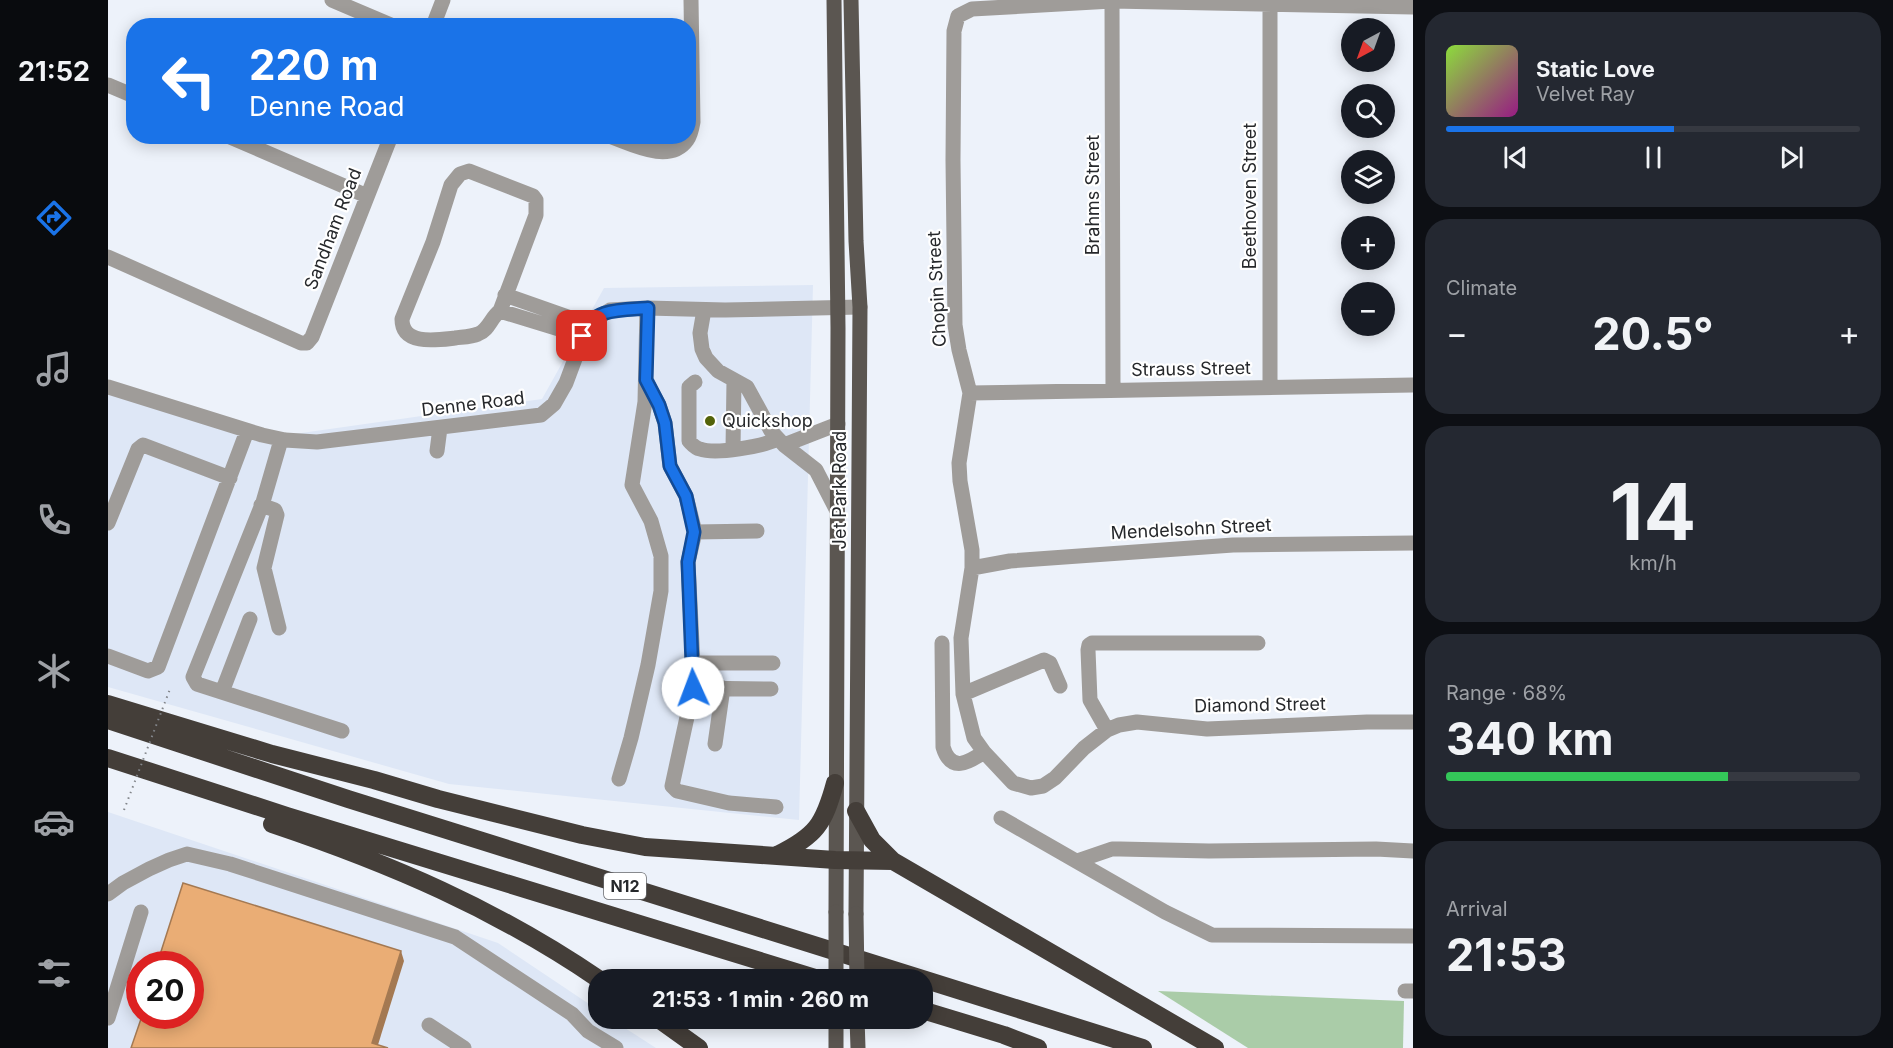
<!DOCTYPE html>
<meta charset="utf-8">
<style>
:root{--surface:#171b24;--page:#242831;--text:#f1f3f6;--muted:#9ea1a6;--line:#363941;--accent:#1a73e8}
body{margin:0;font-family:Inter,sans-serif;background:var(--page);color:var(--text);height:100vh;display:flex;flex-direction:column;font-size:22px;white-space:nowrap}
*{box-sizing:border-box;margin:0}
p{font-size:20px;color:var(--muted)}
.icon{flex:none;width:33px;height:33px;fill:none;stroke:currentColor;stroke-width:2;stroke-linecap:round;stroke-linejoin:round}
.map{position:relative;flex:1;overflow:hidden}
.side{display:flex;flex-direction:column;gap:12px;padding:12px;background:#0d0f14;width:480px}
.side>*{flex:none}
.hud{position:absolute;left:18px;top:18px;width:570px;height:126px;border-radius:24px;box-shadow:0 3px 15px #0003;background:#1a73e8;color:#fff;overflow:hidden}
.needle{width:39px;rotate:221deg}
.tools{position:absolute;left:1233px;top:18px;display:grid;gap:12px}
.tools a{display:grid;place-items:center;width:54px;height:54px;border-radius:50%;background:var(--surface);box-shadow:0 3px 15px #0003;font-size:30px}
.speed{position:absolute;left:18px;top:951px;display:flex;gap:12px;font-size:30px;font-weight:700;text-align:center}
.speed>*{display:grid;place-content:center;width:78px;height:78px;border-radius:50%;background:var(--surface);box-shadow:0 3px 15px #0003;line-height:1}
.speed .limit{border:9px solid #d22;background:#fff;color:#111}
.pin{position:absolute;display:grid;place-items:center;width:51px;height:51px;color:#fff;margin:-26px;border-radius:12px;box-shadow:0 3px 9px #0006}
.me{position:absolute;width:66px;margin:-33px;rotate:358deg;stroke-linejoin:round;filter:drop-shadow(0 0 4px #0008)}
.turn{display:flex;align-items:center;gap:21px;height:126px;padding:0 24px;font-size:27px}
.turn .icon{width:78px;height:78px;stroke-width:2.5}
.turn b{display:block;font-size:42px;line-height:51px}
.big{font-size:45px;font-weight:700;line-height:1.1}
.side .widget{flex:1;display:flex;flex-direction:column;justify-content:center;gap:9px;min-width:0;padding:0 21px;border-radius:24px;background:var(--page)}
.side .dial{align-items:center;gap:0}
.dial b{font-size:78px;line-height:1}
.song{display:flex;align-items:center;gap:18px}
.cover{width:72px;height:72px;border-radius:9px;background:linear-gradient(135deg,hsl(90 70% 55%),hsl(310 70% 35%))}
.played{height:6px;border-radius:3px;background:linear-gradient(90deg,var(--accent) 55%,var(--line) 55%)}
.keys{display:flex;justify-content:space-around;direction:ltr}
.heat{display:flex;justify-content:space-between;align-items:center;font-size:33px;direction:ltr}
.charge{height:9px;border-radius:4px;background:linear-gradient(90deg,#34c759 68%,var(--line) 0)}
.trip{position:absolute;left:480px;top:969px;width:345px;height:60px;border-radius:24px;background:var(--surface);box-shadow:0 3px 15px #0003;font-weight:700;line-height:60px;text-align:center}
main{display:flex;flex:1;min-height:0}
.menu{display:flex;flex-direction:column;width:108px;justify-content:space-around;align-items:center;background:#090b0e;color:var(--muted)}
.menu .icon{width:42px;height:42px}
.menu .current{color:var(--accent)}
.menu b{font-size:27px;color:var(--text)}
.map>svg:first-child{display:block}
.built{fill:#dee7f6;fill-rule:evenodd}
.green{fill:#aacca8}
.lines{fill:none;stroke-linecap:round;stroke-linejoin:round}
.minor{stroke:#9f9c99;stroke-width:15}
.major{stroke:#5b5651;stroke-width:15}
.highway{stroke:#443e39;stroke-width:18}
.path-bridge{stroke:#82858a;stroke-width:2;stroke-dasharray:1.5 4.5;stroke-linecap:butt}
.major-bridge{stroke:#5b5651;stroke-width:15}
.shaded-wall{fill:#a47952}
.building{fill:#eaad75;stroke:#a47952;stroke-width:1.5}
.route-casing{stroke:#114b97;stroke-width:15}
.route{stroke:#1a73e8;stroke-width:10}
.poi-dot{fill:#53630a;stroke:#fff;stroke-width:2}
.labels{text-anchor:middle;stroke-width:4.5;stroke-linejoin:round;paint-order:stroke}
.shield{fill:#fff;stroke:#67686b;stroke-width:1.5}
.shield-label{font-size:16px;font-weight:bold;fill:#26282b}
.street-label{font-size:18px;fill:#26282b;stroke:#fff}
.poi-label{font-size:18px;fill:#26282b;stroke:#fff;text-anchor:start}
</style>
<main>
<nav class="menu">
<b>21:52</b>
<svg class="icon current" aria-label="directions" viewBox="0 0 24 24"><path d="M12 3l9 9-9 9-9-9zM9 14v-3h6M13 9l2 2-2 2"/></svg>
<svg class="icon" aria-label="music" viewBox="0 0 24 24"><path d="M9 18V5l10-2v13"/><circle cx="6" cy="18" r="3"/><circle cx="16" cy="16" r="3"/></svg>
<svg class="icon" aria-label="phone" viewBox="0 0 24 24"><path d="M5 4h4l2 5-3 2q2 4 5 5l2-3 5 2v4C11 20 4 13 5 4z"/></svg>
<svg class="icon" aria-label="climate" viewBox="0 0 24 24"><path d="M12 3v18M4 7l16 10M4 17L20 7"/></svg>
<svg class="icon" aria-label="car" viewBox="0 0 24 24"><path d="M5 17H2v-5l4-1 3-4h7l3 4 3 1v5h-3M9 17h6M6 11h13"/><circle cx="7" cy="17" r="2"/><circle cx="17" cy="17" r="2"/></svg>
<svg class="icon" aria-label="filters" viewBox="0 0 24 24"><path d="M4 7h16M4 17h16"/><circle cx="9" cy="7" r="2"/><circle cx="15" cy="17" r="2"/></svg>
</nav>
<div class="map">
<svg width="1305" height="1048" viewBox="0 0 1305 1048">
<rect width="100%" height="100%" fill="#edf2fa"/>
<!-- built -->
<path class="built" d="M705 285 691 820 341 784 0 687V392L151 439 434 399 496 288Z
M0 812 390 943 490 1010V1018L503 1019 548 1048H0ZM32 964H82V1016H32Z"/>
<!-- green -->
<path class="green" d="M1050 991 1296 1001 1295 1048H1140Z"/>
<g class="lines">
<!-- minor -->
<path class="minor" d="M224 0 285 26
M1004 0 1005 390
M1305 7 1004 1 864 9 850 16 846 31 845 160 847 325 851 350 862 393 851 463 852 481 864 550V568L853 638 855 694 866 738 876 752 905 783 923 788 935 786 947 778 976 748 999 730 1011 725 1029 722 1099 729 1259 722H1305
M325 26 335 0
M0 85 26 96
M120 136 259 196
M501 136C522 143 561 165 579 140 582 136 584 128 585 122L583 0
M361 171 425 196 428 200V215L392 311C383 317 381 330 370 334 363 337 354 337 347 338 329 340 294 346 294 319L325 242 343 185 352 174Z
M0 257 193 343H199L204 337 283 136
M397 295 480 324
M596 310 592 333 594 349 598 358 610 371 639 387 663 431 676 445 708 470 728 509
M392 311 474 336
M587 382 581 387V441C584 444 587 448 592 449 608 455 655 446 670 439
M539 383 551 405 557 423 562 466 578 496 587 532 649 531
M0 387 154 435 177 440 209 442 433 415 446 404 458 383 480 324 502 310 539 308 617 310 752 307
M1162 387V5
M862 393 1305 385
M173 440 155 502 85 677 89 684 234 731
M676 445 730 424
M625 449 626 380
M329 451 332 428
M153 505 167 510 169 515 156 568 171 628
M0 523 30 449 35 445 122 478
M587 532 580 562 586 685 564 786 569 791 621 803 668 807
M864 568 902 561 1125 545 1305 543
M834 643 835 747C843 773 860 763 876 752
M0 656 40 671 50 667 139 431
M584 663H665
M585 688 663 689
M114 692 142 619
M855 694 936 660 942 663 952 686
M999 730 982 700 980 650 981 645 984 643H1150
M607 744 615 688
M511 779 523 738 540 665 553 591V556L543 521 524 485 537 402 539 308
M893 818 1057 912 1104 935 1305 936
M969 861 1004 849H1012L1101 851 1268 849 1305 851
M0 894 15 883 41 869 61 860 79 854 122 864 347 937 464 1014 480 1031 508 1048
M1297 991H1305
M0 1018 33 912
M321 1025 356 1048"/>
<!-- major -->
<path class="major" d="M726 0 730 328 728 912
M743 0 748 241 752 307 748 914
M749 1018 750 1048
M728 1048V1018"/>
<!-- highway -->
<path class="highway" d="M0 704 164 754 266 780 330 799 474 835 537 847 727 860 785 861 1107 1048
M0 720 240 799 1035 1048
M0 758 179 816 714 980
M748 811 764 840 785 861
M164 824C283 864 388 909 492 980
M669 855C708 836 716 824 727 783
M814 1010 896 1035 930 1048
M549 1018 591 1048"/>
<!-- path-bridge -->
<path class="path-bridge" d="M16 810 62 689"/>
<!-- major-bridge -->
<path class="major-bridge" d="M728 912V980
M748 914 749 980"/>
</g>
<!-- shaded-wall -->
<path class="shaded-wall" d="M293 951 296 961 269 1048 264 1043Z"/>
<!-- building -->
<path class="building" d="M75 883 293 951 264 1043 280 1048H23L34 1016H82V964H49Z"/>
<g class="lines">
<!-- route casing -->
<g class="route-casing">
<path id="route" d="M474 336C483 307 515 310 540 308L538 380 551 405 557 423 562 466 578 496 586 532 580 562 585 688"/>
</g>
<!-- route -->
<use href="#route" class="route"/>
</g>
<!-- markers -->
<circle class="poi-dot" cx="602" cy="421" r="6"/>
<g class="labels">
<!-- shield labels -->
<rect class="shield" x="496" y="873" width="42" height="26" rx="4.5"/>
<g class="shield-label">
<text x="517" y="892">N12</text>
</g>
<!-- street labels -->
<g class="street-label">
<text transform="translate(985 195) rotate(-90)" y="6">Brahms Street</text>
<text transform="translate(1142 196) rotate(-90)" y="6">Beethoven Street</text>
<text transform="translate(225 229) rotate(-69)" y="6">Sandham Road</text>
<text transform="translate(829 289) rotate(-93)" y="6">Chopin Street</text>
<text transform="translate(1083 369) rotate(-1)" y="6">Strauss Street</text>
<text transform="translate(365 404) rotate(-7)" y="6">Denne Road</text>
<text transform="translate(732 490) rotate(-90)" y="6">Jet Park Road</text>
<text transform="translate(1083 529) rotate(-3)" y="6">Mendelsohn Street</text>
<text transform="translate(1152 705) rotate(-1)" y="6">Diamond Street</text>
</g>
<!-- poi labels -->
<g class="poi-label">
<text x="614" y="427">Quickshop</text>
</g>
</g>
</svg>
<div class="tools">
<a><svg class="needle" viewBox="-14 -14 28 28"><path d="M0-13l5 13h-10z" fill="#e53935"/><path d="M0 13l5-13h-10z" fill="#9ea1a6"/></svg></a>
<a><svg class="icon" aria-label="search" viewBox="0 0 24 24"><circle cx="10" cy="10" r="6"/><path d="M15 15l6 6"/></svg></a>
<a><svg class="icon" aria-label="layers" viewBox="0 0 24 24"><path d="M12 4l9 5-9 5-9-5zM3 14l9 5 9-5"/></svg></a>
<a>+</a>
<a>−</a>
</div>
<div class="speed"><div class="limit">20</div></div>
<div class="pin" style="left:474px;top:336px;background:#d93025"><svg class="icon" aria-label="arrive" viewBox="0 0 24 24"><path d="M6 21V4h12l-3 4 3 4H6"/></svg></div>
<svg class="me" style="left:585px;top:688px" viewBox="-20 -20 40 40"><circle r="19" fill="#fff"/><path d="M0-13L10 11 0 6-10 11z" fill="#1a73e8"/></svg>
<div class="trip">21:53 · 1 min · 260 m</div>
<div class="hud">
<div class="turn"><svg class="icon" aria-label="left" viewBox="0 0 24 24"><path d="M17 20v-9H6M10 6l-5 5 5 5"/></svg><div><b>220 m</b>Denne Road</div></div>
</div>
</div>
<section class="side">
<div class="widget">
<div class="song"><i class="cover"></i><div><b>Static Love</b><p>Velvet Ray</p></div></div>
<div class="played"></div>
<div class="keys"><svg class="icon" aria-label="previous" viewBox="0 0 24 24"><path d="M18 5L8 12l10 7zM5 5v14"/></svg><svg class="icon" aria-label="pause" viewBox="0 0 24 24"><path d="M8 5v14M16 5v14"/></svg><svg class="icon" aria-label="next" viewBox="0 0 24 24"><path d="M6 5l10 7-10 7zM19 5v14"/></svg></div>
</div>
<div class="widget"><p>Climate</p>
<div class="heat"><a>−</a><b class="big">20.5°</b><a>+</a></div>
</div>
<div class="widget dial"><b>14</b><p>km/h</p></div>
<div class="widget"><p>Range · 68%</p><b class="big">340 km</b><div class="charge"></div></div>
<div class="widget"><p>Arrival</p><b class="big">21:53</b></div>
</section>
</main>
